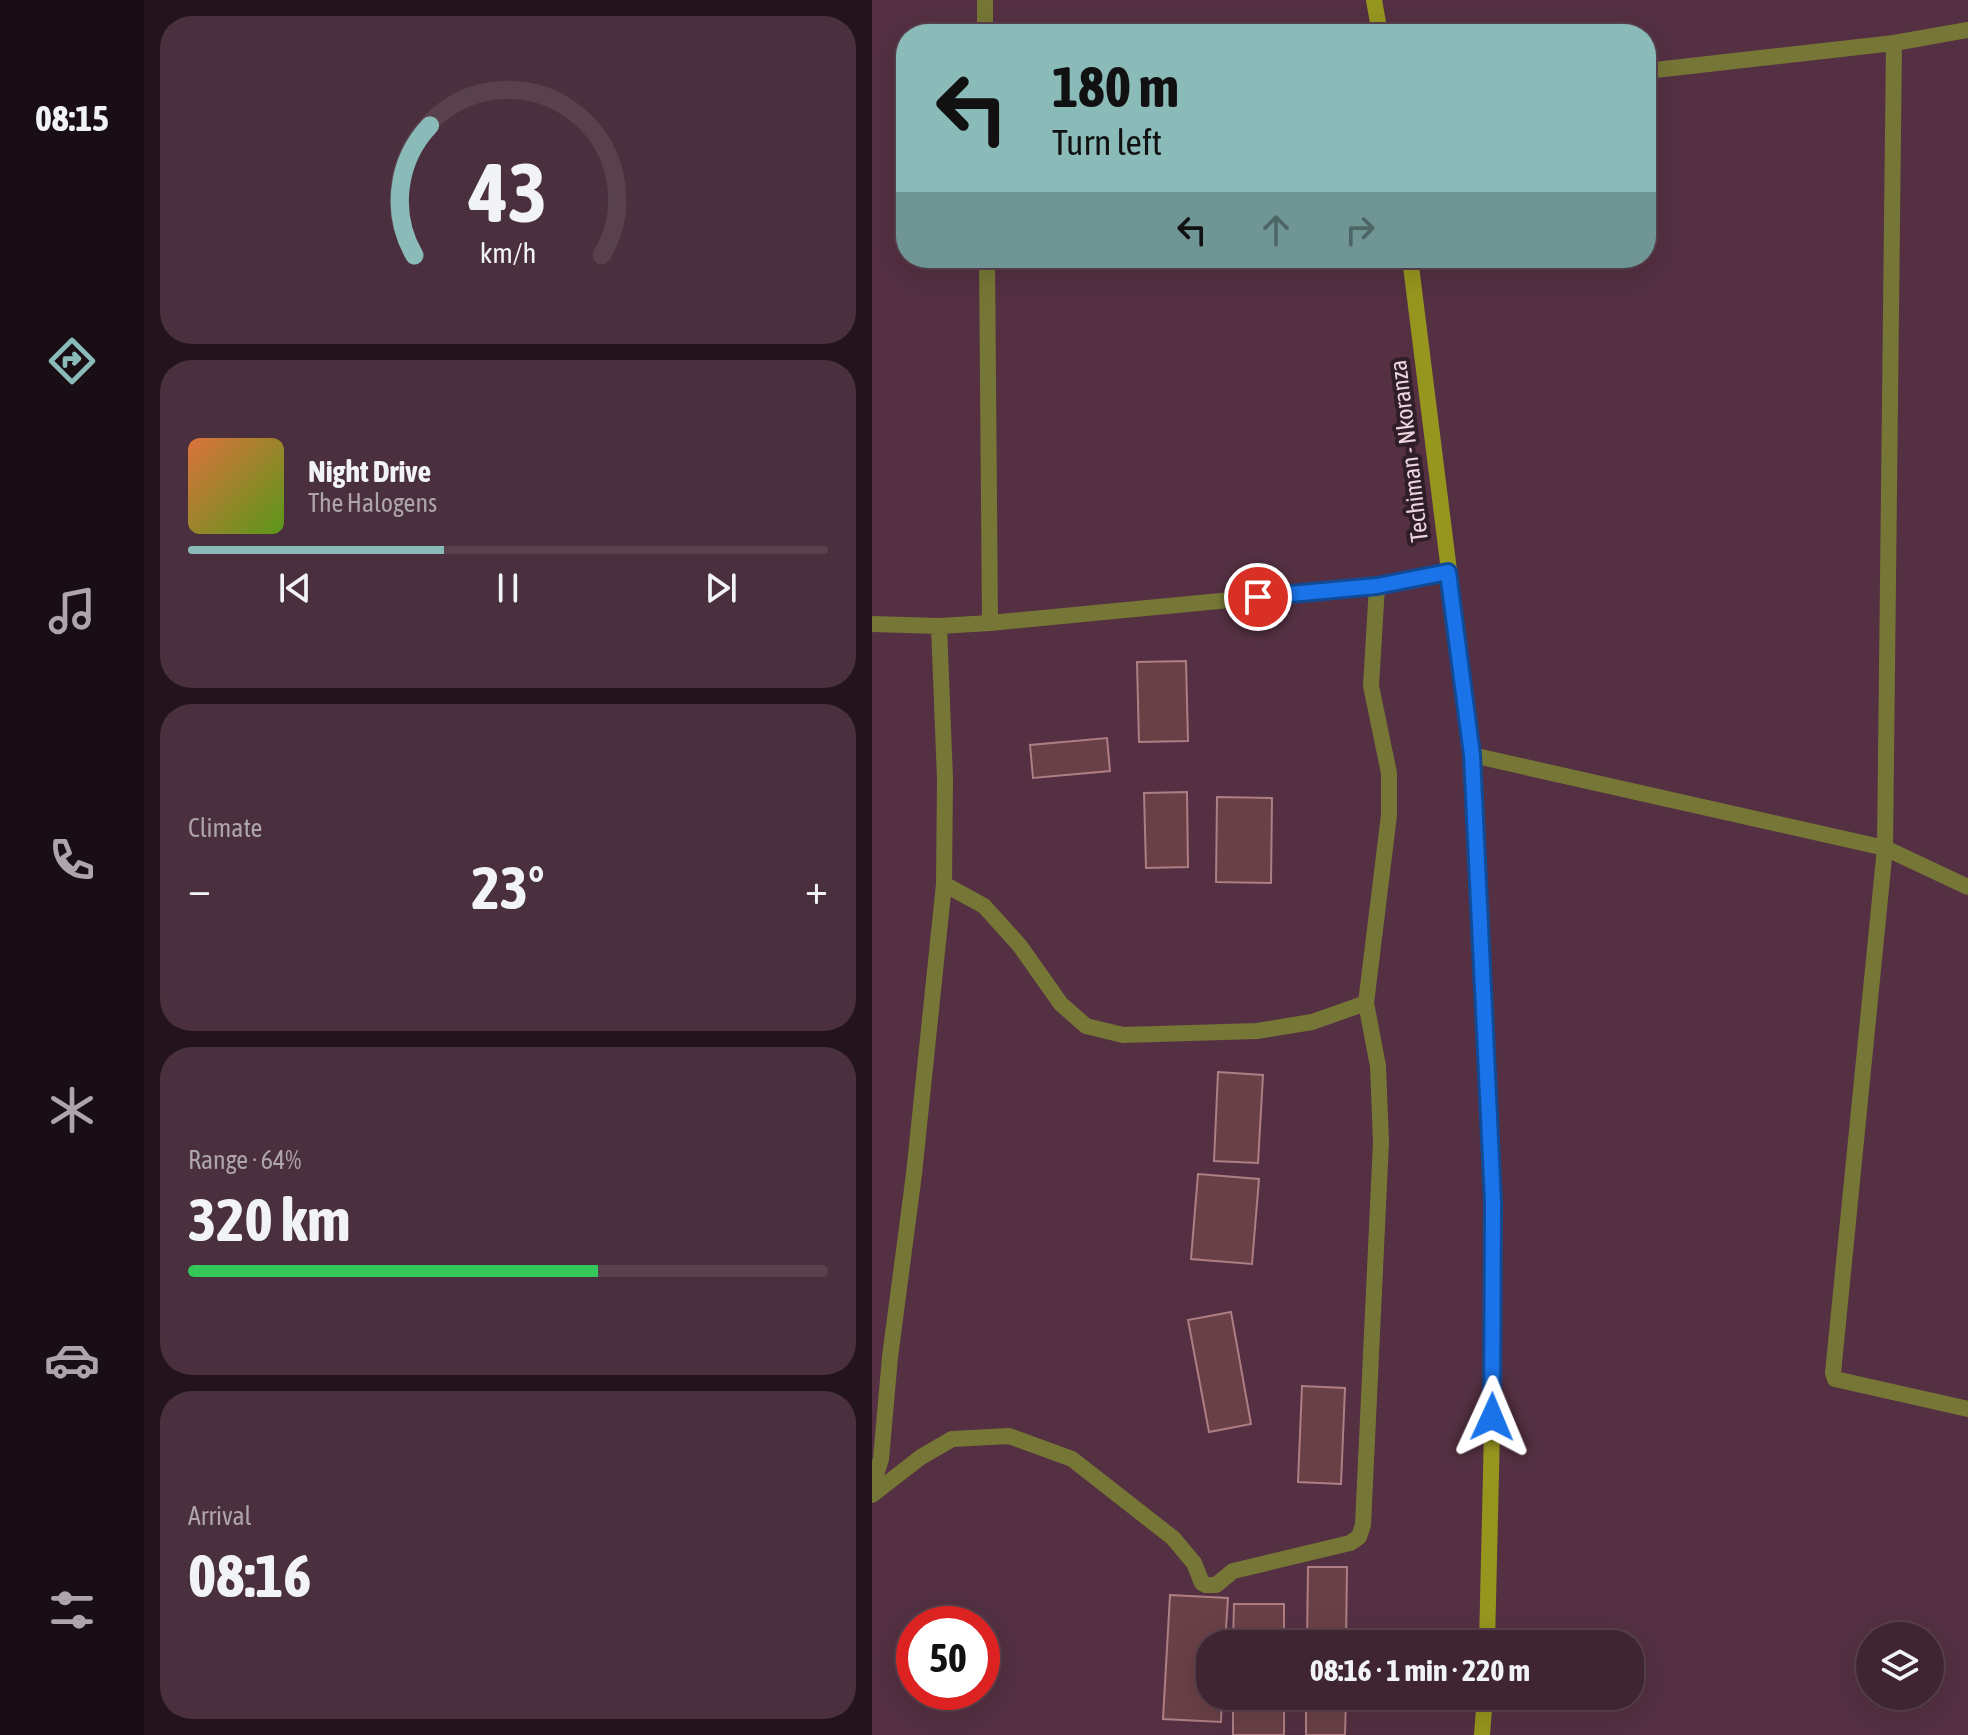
<!DOCTYPE html>
<meta charset="utf-8">
<style>
:root{--surface:#3f2432;--page:#4a303e;--text:#f1f3f6;--muted:#ada4ac;--line:#58414d;--accent:#8bbbb9}
body{margin:0;font-family:"Asap Condensed",sans-serif;background:var(--page);color:var(--text);height:100vh;display:flex;flex-direction:column;font-size:30px;white-space:nowrap}
*{box-sizing:border-box;margin:0}
p{font-size:26px;color:var(--muted)}
.icon{flex:none;width:44px;height:44px;fill:none;stroke:currentColor;stroke-width:2;stroke-linecap:round;stroke-linejoin:round}
.map{position:relative;flex:1;overflow:hidden}
.drawer{display:flex;flex-direction:column;gap:16px;padding:16px;background:#23141c;width:728px}
.drawer>*{flex:none}
.banner{position:absolute;left:24px;top:24px;width:760px;height:244px;border-radius:32px;box-shadow:0 8px 32px #0002,0 0 0 2px var(--line);background:#8bbbb9;color:#111;overflow:hidden}
.buttons{position:absolute;left:984px;top:1622px;display:grid;gap:16px}
.buttons a{display:grid;place-items:center;width:88px;height:88px;border-radius:50%;background:var(--surface);box-shadow:0 8px 32px #0002,0 0 0 2px var(--line);font-size:40px}
.speed{position:absolute;left:24px;top:1606px;display:flex;gap:16px;font-size:40px;font-weight:700;text-align:center}
.speed>*{display:grid;place-content:center;width:104px;height:104px;border-radius:50%;background:var(--surface);box-shadow:0 8px 32px #0002,0 0 0 2px var(--line);line-height:1}
.speed .limit{border:12px solid #d22;background:#fff;color:#111}
.pin{position:absolute;display:grid;place-items:center;width:68px;height:68px;color:#fff;margin:-34px;border:4px solid #fff;border-radius:50%;box-shadow:0 2px 8px #0007}
.me{position:absolute;width:88px;margin:-44px;rotate:1deg;stroke-linejoin:round;filter:drop-shadow(0 0 6px #0008)}
.turn{display:flex;align-items:center;gap:28px;height:168px;padding:0 24px;font-size:36px}
.turn .icon{width:104px;height:104px;stroke-width:2.5}
.turn b{display:block;font-size:56px;line-height:68px}
.lanes{display:flex;align-items:center;height:76px;padding:0 24px;background:#0003;justify-content:center;gap:40px;direction:ltr}
.lanes .off{opacity:.35}
.big{font-size:60px;font-weight:700;line-height:1.1}
.drawer .card{flex:1;display:flex;flex-direction:column;justify-content:center;gap:12px;min-width:0;padding:0 28px;border-radius:32px;background:var(--page)}
.drawer .dial{align-items:center;gap:0}
.dial svg{height:208px;overflow:visible;fill:none;stroke:var(--line);stroke-width:7;stroke-linecap:round;text-anchor:middle}
.dial text{fill:var(--text);stroke:none}
.song{display:flex;align-items:center;gap:24px}
.cover{width:96px;height:96px;border-radius:12px;background:linear-gradient(135deg,hsl(20 70% 55%),hsl(90 70% 35%))}
.played{height:8px;border-radius:4px;background:linear-gradient(90deg,var(--accent) 40%,var(--line) 40%)}
.keys{display:flex;justify-content:space-around;direction:ltr}
.heat{display:flex;justify-content:space-between;align-items:center;font-size:44px;direction:ltr}
.charge{height:12px;border-radius:6px;background:linear-gradient(90deg,#34c759 64%,var(--line) 0)}
.trip{position:absolute;left:324px;top:1630px;width:448px;height:80px;border-radius:32px;background:var(--surface);box-shadow:0 8px 32px #0002,0 0 0 2px var(--line);font-weight:700;line-height:80px;text-align:center}
main{display:flex;flex:1;min-height:0}
.tabs{display:flex;flex-direction:column;width:144px;justify-content:space-around;align-items:center;background:#190e14;color:var(--muted)}
.tabs .icon{width:56px;height:56px}
.tabs .selected{color:var(--accent)}
.tabs b{font-size:36px;color:var(--text)}
.map>svg:first-child{display:block}
.building{fill:#694046;stroke:#ad7e84;stroke-width:2}
.lines{fill:none;stroke-linecap:round;stroke-linejoin:round}
.minor{stroke:#767736;stroke-width:16}
.secondary{stroke:#96961f;stroke-width:16}
.route-casing{stroke:#114b97;stroke-width:20}
.route{stroke:#1a73e8;stroke-width:14}
.labels{text-anchor:middle;stroke-width:8;stroke-linejoin:round;paint-order:stroke}
.street-label{font-size:24px;fill:#edd5df;stroke:#2f1e26}
</style>
<main>
<nav class="tabs">
<b>08:15</b>
<svg class="icon selected" aria-label="directions" viewBox="0 0 24 24"><path d="M12 3l9 9-9 9-9-9zM9 14v-3h6M13 9l2 2-2 2"/></svg>
<svg class="icon" aria-label="music" viewBox="0 0 24 24"><path d="M9 18V5l10-2v13"/><circle cx="6" cy="18" r="3"/><circle cx="16" cy="16" r="3"/></svg>
<svg class="icon" aria-label="phone" viewBox="0 0 24 24"><path d="M5 4h4l2 5-3 2q2 4 5 5l2-3 5 2v4C11 20 4 13 5 4z"/></svg>
<svg class="icon" aria-label="climate" viewBox="0 0 24 24"><path d="M12 3v18M4 7l16 10M4 17L20 7"/></svg>
<svg class="icon" aria-label="car" viewBox="0 0 24 24"><path d="M5 17H2v-5l4-1 3-4h7l3 4 3 1v5h-3M9 17h6M6 11h13"/><circle cx="7" cy="17" r="2"/><circle cx="17" cy="17" r="2"/></svg>
<svg class="icon" aria-label="filters" viewBox="0 0 24 24"><path d="M4 7h16M4 17h16"/><circle cx="9" cy="7" r="2"/><circle cx="15" cy="17" r="2"/></svg>
</nav>
<section class="drawer">
<div class="card dial"><svg viewBox="0 0 100 80">
<path d="M14 69A42 42 0 1 1 86 69"/>
<path d="M14 69A42 42 0 0 1 20 19" stroke="#8bbbb9"/>
<text x="50" y="56" font-size="32" font-weight="700">43</text>
<text x="50" y="72" font-size="11">km/h</text>
</svg></div>
<div class="card">
<div class="song"><i class="cover"></i><div><b>Night Drive</b><p>The Halogens</p></div></div>
<div class="played"></div>
<div class="keys"><svg class="icon" aria-label="previous" viewBox="0 0 24 24"><path d="M18 5L8 12l10 7zM5 5v14"/></svg><svg class="icon" aria-label="pause" viewBox="0 0 24 24"><path d="M8 5v14M16 5v14"/></svg><svg class="icon" aria-label="next" viewBox="0 0 24 24"><path d="M6 5l10 7-10 7zM19 5v14"/></svg></div>
</div>
<div class="card"><p>Climate</p>
<div class="heat"><a>−</a><b class="big">23°</b><a>+</a></div>
</div>
<div class="card"><p>Range · 64%</p><b class="big">320 km</b><div class="charge"></div></div>
<div class="card"><p>Arrival</p><b class="big">08:16</b></div>
</section>
<div class="map">
<svg width="1096" height="1735" viewBox="0 0 1096 1735">
<rect width="100%" height="100%" fill="#543042"/>
<!-- building -->
<path class="building" d="M314 661 316 741 267 742 265 662Z
M235 738 238 771 161 778 158 745Z
M315 792 316 867 274 868 272 793Z
M345 797 400 798 399 883 344 882Z
M346 1072 391 1075 386 1163 342 1161Z
M326 1174 387 1179 380 1264 319 1259Z
M359 1312 379 1424 337 1432 316 1320Z
M430 1386 473 1388 469 1484 426 1482Z
M436 1567H475L474 1644H435Z
M298 1595 356 1598 353 1644H338V1696H350L349 1722 291 1719Z
M362 1604H412V1644H361Z
M361 1696H412V1735H361Z
M434 1696H474L473 1735H434Z"/>
<g class="lines">
<!-- minor -->
<path class="minor" d="M113 0V34
M1022 43 1096 30
M115 258 118 623
M0 624 67 626 118 623 505 586 576 572
M600 755 1013 848 1022 43 774 71
M72 884 112 906 148 946 189 1004 214 1026 251 1035 385 1031 440 1022 494 1003
M1096 887 1013 848 961 1373 963 1379 1096 1409
M0 1487 9 1459 18 1357 42 1174 72 884 73 779 67 626
M0 1495 49 1457 80 1439 137 1436 200 1459 301 1538 322 1563 330 1583 334 1585H344L361 1571 478 1543 487 1537 491 1525 509 1142 506 1066 494 1003 517 815V773L499 686 505 586"/>
<!-- secondary -->
<path class="secondary" d="M502 0 508 34
M538 258 600 755 621 1202V1387L615 1644
M610 1735 613 1696"/>
</g>
<g class="lines">
<!-- route casing -->
<g class="route-casing">
<path id="route" d="M386 597 505 586 576 572 600 755 621 1202 620 1417"/>
</g>
<!-- route -->
<use href="#route" class="route"/>
</g>
<g class="labels">
<!-- street labels -->
<g class="street-label">
<text transform="translate(537 451) rotate(-97)" y="8">Techiman - Nkoranza</text>
</g>
</g>
</svg>
<div class="buttons">
<a><svg class="icon" aria-label="layers" viewBox="0 0 24 24"><path d="M12 4l9 5-9 5-9-5zM3 14l9 5 9-5"/></svg></a>
</div>
<div class="speed"><div class="limit">50</div></div>
<div class="pin" style="left:386px;top:597px;background:#d93025"><svg class="icon" aria-label="arrive" viewBox="0 0 24 24"><path d="M6 21V4h12l-3 4 3 4H6"/></svg></div>
<svg class="me" style="left:620px;top:1417px" viewBox="-20 -20 40 40"><path d="M0-17L14 15 0 8-14 15z" fill="#1a73e8" stroke="#fff" stroke-width="4"/></svg>
<div class="trip">08:16 · 1 min · 220 m</div>
<div class="banner">
<div class="turn"><svg class="icon" aria-label="left" viewBox="0 0 24 24"><path d="M17 20v-9H6M10 6l-5 5 5 5"/></svg><div><b>180 m</b>Turn left</div></div>
<div class="lanes"><svg class="icon" aria-label="left" viewBox="0 0 24 24"><path d="M17 20v-9H6M10 6l-5 5 5 5"/></svg><svg class="icon off" aria-label="ahead" viewBox="0 0 24 24"><path d="M12 20V5M6 11l6-6 6 6"/></svg><svg class="icon off" aria-label="right" viewBox="0 0 24 24"><path d="M7 20v-9h11M14 6l5 5-5 5"/></svg></div>
</div>
</div>
</main>
